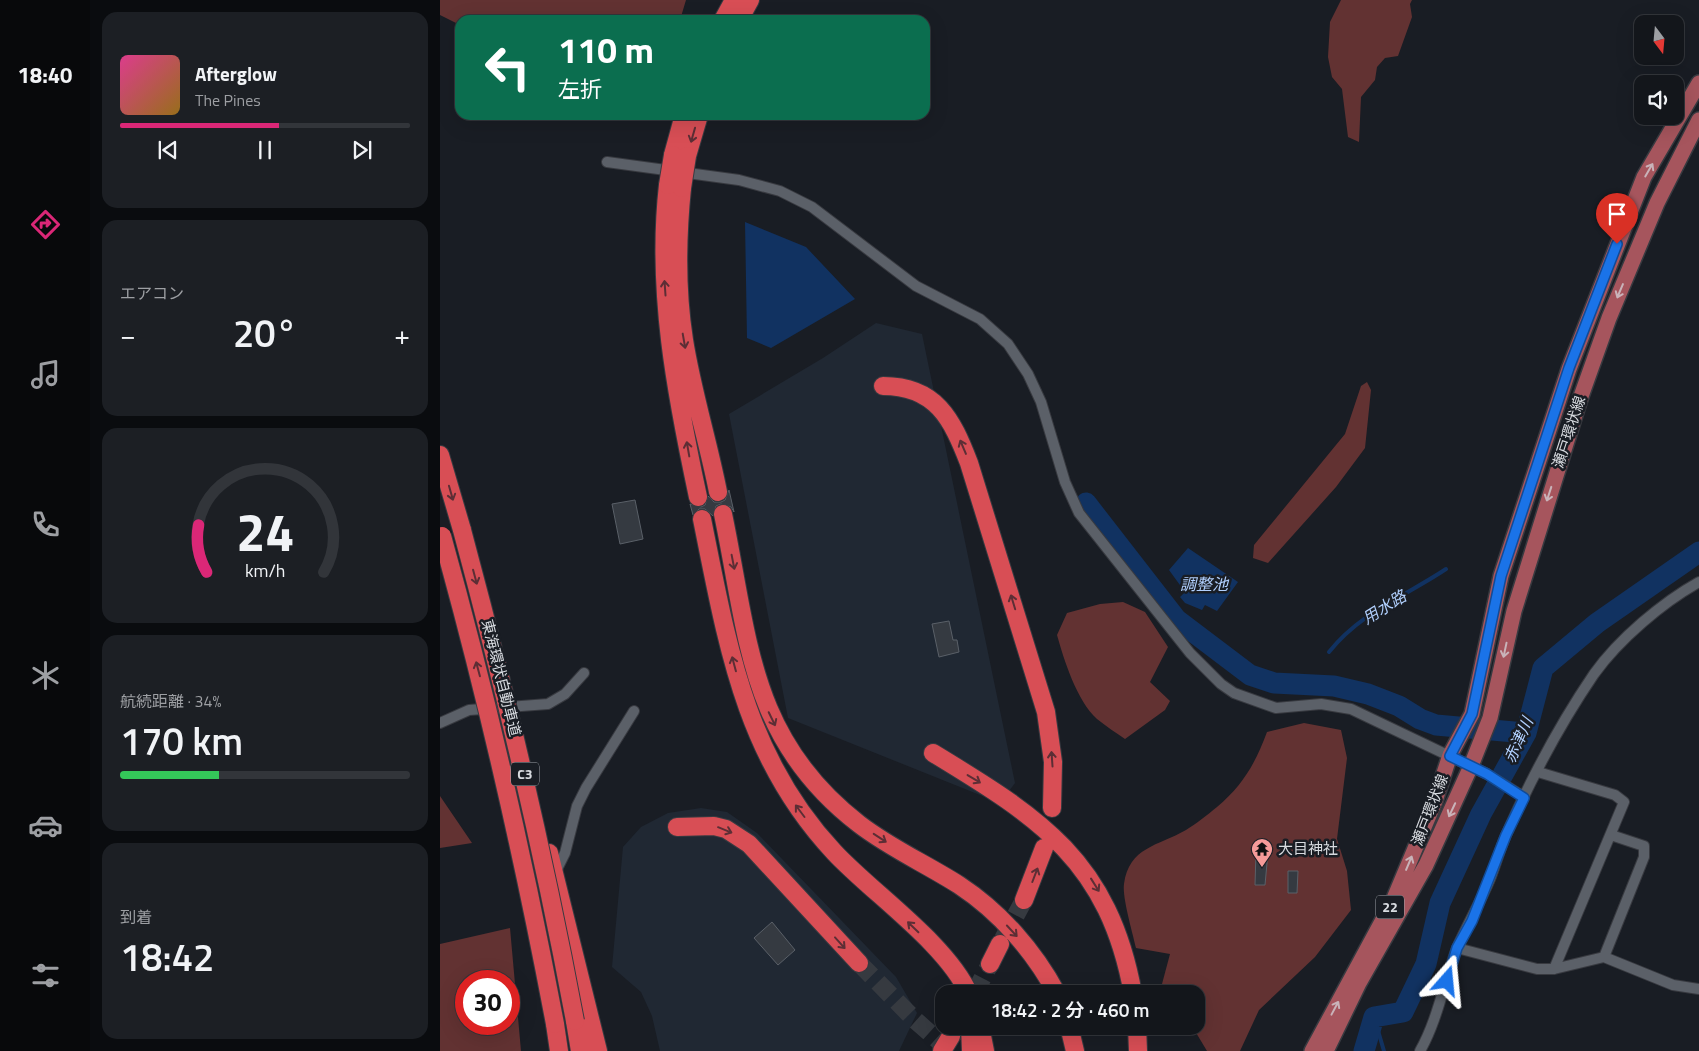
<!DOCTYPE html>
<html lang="ja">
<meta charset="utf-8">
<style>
:root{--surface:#13161b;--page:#1c1f24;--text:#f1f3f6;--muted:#9d9fa3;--line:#32353a;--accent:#db2777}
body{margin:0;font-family:"Titillium Web","Noto Sans JP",sans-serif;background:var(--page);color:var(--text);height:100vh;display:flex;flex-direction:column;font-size:19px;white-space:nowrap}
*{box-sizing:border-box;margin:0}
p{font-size:16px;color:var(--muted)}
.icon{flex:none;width:28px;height:28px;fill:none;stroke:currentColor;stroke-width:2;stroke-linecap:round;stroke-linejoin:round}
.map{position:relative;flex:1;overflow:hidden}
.details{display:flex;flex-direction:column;gap:12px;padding:12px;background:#0a0c0f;width:350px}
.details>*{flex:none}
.hud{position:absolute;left:15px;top:15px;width:475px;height:105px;border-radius:15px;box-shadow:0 5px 20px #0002,0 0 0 1px var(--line);background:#0b6e4f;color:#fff;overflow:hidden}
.needle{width:32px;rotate:164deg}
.controls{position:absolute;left:1194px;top:15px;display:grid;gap:10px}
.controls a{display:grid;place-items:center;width:50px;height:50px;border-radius:10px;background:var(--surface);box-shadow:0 5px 20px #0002,0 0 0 1px var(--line);font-size:25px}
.speed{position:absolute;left:15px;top:970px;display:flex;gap:10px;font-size:25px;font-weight:700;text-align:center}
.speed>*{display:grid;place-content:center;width:65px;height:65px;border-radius:50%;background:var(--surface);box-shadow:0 5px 20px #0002,0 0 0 1px var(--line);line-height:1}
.speed .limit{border:8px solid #d22;background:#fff;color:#111}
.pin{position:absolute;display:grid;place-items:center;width:42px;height:42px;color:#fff;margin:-51px -21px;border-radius:50% 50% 50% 0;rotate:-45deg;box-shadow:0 0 5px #0007}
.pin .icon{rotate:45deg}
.me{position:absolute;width:55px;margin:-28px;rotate:18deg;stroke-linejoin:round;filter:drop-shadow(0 0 4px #0008)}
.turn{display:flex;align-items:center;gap:18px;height:105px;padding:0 20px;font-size:22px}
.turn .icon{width:65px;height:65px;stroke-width:2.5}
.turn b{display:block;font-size:35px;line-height:42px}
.big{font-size:38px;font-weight:600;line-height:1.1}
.details .tile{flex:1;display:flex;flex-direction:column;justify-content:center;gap:8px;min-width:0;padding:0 18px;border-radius:15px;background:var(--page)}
.details .dial{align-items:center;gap:0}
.dial svg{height:130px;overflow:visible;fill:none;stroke:var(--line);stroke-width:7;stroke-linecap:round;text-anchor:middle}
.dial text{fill:var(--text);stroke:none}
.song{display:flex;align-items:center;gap:15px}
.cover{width:60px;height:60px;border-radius:8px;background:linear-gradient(135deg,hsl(330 70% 55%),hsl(40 70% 35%))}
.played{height:5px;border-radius:2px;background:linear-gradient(90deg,var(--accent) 55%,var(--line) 55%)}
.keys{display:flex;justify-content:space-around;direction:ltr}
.heat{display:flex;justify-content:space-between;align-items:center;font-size:28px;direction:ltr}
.charge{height:8px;border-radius:4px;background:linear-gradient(90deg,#34c759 34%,var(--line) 0)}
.trip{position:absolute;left:495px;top:985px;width:270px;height:50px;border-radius:15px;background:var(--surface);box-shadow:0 5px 20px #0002,0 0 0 1px var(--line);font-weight:600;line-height:50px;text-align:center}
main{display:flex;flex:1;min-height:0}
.dock{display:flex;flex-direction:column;width:90px;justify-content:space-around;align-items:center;background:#08090b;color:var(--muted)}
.dock .icon{width:35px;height:35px}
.dock .active{color:var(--accent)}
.dock b{font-size:22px;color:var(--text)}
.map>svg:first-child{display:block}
.built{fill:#202833}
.green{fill:#623232;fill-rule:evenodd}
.water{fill:#113261}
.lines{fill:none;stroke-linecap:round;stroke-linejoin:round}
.stream{stroke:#113261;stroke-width:4}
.river{stroke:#113261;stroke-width:21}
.building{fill:#353a41;stroke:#5a6068}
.motorway-tunnel{stroke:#363a40;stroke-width:18;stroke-dasharray:18 9;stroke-linecap:butt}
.minor-casing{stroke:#383a40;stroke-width:12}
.primary-casing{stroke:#383a40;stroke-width:18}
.motorway-casing{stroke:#383a40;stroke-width:20}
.minor{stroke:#5b6068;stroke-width:10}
.primary{stroke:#a6555d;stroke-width:15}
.motorway{stroke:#d84e55;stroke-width:18}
.motorway-bridge-casing{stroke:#383a40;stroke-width:20;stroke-linecap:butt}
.motorway-bridge{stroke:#d84e55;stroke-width:18}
.oneway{stroke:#5c2e35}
.oneway2{stroke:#c9b3b9}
.route-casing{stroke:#114b97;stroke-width:12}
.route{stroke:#1a73e8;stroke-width:9}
.labels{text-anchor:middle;stroke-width:5;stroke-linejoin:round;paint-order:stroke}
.shield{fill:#191d24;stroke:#9fa2a8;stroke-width:1}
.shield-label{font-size:14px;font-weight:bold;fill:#d8dbe0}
.street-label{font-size:15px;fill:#d8dbe0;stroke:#191d24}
.poi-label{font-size:15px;fill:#d8dbe0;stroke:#191d24;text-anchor:start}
.water-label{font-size:16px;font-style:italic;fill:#b1d0fe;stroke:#191d24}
</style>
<main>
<nav class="dock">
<b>18:40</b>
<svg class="icon active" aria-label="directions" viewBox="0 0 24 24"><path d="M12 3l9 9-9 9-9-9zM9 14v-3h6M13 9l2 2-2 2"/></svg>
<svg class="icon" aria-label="music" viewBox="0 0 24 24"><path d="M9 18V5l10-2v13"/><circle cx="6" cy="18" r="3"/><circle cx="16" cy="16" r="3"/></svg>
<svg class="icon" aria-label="phone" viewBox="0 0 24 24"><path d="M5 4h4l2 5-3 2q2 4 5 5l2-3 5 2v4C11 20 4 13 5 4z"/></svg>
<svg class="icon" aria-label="climate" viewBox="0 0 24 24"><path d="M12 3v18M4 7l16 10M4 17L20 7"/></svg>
<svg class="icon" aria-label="car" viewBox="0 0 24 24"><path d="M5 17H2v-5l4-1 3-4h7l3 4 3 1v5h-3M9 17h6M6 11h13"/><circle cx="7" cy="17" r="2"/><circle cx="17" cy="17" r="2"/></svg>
<svg class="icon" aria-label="filters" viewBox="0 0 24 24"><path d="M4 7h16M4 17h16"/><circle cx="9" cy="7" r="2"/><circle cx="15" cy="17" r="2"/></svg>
</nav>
<section class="details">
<div class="tile">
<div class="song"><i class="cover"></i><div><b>Afterglow</b><p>The Pines</p></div></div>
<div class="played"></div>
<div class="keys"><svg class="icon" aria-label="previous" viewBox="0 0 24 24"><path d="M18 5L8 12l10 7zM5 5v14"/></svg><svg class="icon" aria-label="pause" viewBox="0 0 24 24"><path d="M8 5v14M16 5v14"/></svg><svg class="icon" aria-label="next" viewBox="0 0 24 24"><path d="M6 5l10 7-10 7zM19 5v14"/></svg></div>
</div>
<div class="tile"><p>エアコン</p>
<div class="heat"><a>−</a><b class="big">20°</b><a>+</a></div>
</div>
<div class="tile dial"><svg viewBox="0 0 100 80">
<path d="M14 69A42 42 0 1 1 86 69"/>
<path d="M14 69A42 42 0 0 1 9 40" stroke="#db2777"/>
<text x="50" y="56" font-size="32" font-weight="700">24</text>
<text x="50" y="72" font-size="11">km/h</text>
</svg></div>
<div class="tile"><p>航続距離 · 34%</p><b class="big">170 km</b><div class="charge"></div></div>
<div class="tile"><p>到着</p><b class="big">18:42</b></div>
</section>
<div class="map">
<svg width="1259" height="1051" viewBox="0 0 1259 1051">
<rect width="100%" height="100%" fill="#191d24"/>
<!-- built -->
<path class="built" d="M436 323 482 334 575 783 560 803 348 718 289 414 383 358Z
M261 808 287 812 317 833 456 977 477 1013 459 1051H220L212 1016 201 992 172 967 183 847 201 827 228 813Z"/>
<!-- green -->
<path class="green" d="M0 0H246L240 20H20V25L0 15Z
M901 0H972L970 4 972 17 958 56 945 58 937 67 935 80 921 97 919 142 908 137 902 89 892 77 888 57 890 22Z
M927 382 931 390 925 448 896 487 828 563 813 558 814 545 905 434 921 386Z
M683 602 705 612 728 647 710 682 730 701 725 710 685 739C676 733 666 726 657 719 637 701 624 660 617 635L627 613 660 604Z
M864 723 901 730 907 758 897 839 907 871 911 910 875 957 819 1010 800 1051H767L752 1026H756V994H730L722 984 730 954 696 948C693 934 682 897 684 884 689 847 718 846 746 830 756 824 767 815 777 807 803 785 815 764 827 732Z
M0 796 32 843 0 848Z
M70 928 81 1051H0V944ZM69 981V1024H26V981Z"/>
<!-- water -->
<path class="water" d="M305 222 366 247 415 299 331 348 307 338Z
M748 548 798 582 777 611 765 605 762 610 745 603 740 597 745 592 729 570Z"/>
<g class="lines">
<!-- stream -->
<path class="stream" d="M889 652C921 612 964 597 1006 569
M934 1017 944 1051"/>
<!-- river -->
<path class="river" d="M646 503 736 619 810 675 834 683 894 686 928 694 959 706 980 719 996 725 1086 733
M924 1051 934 1017 963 1012 986 964 1000 903 1041 814 1086 733 1103 668 1157 623 1259 552"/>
</g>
<!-- building -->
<path class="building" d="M289 490 294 512 291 507 281 504 276 506 273 516 265 509H259L253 515 250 504 261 507 265 505 268 496 274 502H281L285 500Z
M195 500 203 539 180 544 172 504Z
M509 621 513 640H517L519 652 499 657 492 624Z
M816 851 828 852 825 885H815Z
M848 871H858L857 893H848Z
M332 922 355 950 338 965 314 938Z"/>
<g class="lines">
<!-- motorway-tunnel -->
<path class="motorway-tunnel" d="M563 939 584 900
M419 963 474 1019 510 1051
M534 994 550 964"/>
<!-- minor casing -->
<g class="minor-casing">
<path id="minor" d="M167 162 299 180 340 191 372 207 476 286 540 319 568 344 588 374 601 402 625 482 639 513 750 653 781 684 794 693 836 708 881 704 911 709 1047 774 1084 797
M0 723 29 710 108 704 125 694 144 673
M1098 772 1175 795 1184 802 1114 969
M115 873 125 853 137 806 146 788 194 711
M1017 948 1097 969H1114L1164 957 1233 985 1259 989
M1164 957 1204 857V846L1171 835
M980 1051C998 1019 1004 982 1017 948 1027 925 1040 903 1050 879 1056 864 1060 848 1067 833 1090 781 1122 721 1154 674 1179 639 1223 602 1259 582"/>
</g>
<!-- primary casing -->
<g class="primary-casing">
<path id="primary" d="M872 1051 953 901 995 801 1010 755 1032 714 1061 576 1129 369 1204 177 1259 83
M886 1051 919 983 986 865 1031 766 1050 718 1074 611 1139 402 1169 318 1217 203 1259 120"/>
</g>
<!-- motorway casing -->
<g class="motorway-casing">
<path id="motorway" d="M283 20 294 0
M299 20 310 0
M233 155 244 115
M247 156 259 115
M228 185C216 290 236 394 258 497
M242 188C237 238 236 289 244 340 252 391 268 441 278 492
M443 386C496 386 512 419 529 463L606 712 613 762 612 808
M0 455 22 530
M283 514C309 639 309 739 419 824 450 848 486 864 519 885 560 912 594 951 617 994
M262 519C287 642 304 756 394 852 432 893 506 943 529 994
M493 753C600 818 669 861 693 994
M237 827 274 826 286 829 309 844 419 963
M109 853 158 1051
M584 900 604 848
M550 964 560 944
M135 1021 140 1051
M115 1024 119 1051
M530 1026 531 1051
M540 1026 545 1051
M629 1026 635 1051
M697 1026 698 1051
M502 1051 511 1036"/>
</g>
<!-- minor -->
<use href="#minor" class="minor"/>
<!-- primary -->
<use href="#primary" class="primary"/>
<!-- motorway -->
<use href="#motorway" class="motorway"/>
<!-- motorway-bridge casing -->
<g class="motorway-bridge-casing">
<path id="motorway-bridge" d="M228 185 233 155
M242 188 247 156
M22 530C66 693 104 855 135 1021
M2 536C47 697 84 860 115 1024"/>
</g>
<!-- motorway-bridge -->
<use href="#motorway-bridge" class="motorway-bridge"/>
</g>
<!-- one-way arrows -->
<defs><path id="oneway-shaft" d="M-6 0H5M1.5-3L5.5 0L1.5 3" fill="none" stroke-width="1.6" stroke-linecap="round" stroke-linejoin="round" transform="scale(1.25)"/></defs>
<g class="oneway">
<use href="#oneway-shaft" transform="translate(253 135) rotate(106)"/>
<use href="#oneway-shaft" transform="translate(225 288) rotate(-94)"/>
<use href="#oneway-shaft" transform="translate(244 341) rotate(80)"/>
<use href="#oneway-shaft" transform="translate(523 447) rotate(-113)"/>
<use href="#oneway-shaft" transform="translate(248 449) rotate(-100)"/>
<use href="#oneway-shaft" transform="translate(11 493) rotate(74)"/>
<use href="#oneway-shaft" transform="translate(293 562) rotate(79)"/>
<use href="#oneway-shaft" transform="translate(35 577) rotate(75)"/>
<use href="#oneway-shaft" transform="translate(573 602) rotate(-107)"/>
<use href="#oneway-shaft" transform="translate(294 664) rotate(-105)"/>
<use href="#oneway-shaft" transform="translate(38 669) rotate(-105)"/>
<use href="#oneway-shaft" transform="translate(332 719) rotate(64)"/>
<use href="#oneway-shaft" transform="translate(612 759) rotate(-94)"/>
<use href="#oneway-shaft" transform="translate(534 779) rotate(31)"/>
<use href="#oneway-shaft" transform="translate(360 811) rotate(-127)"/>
<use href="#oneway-shaft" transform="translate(285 830) rotate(22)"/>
<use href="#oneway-shaft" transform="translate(440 838) rotate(33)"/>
<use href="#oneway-shaft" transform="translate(595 875) rotate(-69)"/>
<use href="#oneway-shaft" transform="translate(655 885) rotate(58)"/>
<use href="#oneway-shaft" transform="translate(473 927) rotate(-136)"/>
<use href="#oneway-shaft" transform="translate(572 931) rotate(47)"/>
<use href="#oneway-shaft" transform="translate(400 943) rotate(48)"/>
</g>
<g class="oneway2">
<use href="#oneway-shaft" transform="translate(1209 170) rotate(-60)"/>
<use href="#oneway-shaft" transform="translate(1180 291) rotate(113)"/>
<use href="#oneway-shaft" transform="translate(1109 494) rotate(108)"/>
<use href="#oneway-shaft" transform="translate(1065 650) rotate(102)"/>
<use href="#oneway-shaft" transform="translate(1012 810) rotate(115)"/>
<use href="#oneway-shaft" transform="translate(969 863) rotate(-67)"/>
<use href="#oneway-shaft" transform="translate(895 1008) rotate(-62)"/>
</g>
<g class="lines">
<!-- route casing -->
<g class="route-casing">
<path id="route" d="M1007 981 1017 948 1032 921 1066 835 1084 798 1047 774 1010 756 1032 714 1061 576 1129 368 1177 244"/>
</g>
<!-- route -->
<use href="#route" class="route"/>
</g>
<!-- icons -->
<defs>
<g id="temple-pin" transform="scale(1.125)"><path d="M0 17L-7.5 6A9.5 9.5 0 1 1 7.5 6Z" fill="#f59b99" stroke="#191d24"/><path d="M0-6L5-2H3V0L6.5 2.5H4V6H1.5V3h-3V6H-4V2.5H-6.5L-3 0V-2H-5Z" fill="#111"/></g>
</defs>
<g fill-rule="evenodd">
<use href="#temple-pin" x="822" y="849"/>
</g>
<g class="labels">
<!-- shield labels -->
<g class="shield">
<rect x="71" y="762.5" width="28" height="23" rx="4"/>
<rect x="936" y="895.5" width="28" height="23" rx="4"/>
</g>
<g class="shield-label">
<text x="85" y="779">C3</text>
<text x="950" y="912">22</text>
</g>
<!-- street labels -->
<g class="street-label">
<text transform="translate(1129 432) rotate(-72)" y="5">瀬戸環状線</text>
<text transform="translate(61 678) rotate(76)" y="5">東海環状自動車道</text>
<text transform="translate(990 810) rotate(-69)" y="5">瀬戸環状線</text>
</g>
<!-- poi labels -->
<g class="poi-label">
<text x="838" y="854">大目神社</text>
</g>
<!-- water labels -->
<g class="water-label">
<text x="764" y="590">調整池</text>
<text transform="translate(944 607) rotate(-32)" y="6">用水路</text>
<text transform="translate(1078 740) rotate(-66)" y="6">赤津川</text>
</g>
</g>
</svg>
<div class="controls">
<a><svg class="needle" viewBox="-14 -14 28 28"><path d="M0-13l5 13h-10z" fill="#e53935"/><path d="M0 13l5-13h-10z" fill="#9d9fa3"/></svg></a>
<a><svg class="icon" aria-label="sound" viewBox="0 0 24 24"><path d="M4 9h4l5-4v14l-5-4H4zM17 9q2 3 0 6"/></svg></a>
</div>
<div class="speed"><div class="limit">30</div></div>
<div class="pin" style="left:1177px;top:244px;background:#d93025"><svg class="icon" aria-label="arrive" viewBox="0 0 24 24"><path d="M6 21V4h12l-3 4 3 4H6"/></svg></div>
<svg class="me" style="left:1007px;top:981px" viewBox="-20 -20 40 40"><path d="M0-17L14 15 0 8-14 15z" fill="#1a73e8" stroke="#fff" stroke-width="4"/></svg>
<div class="trip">18:42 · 2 分 · 460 m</div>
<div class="hud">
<div class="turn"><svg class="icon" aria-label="left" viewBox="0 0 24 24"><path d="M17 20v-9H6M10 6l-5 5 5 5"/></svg><div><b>110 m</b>左折</div></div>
</div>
</div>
</main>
